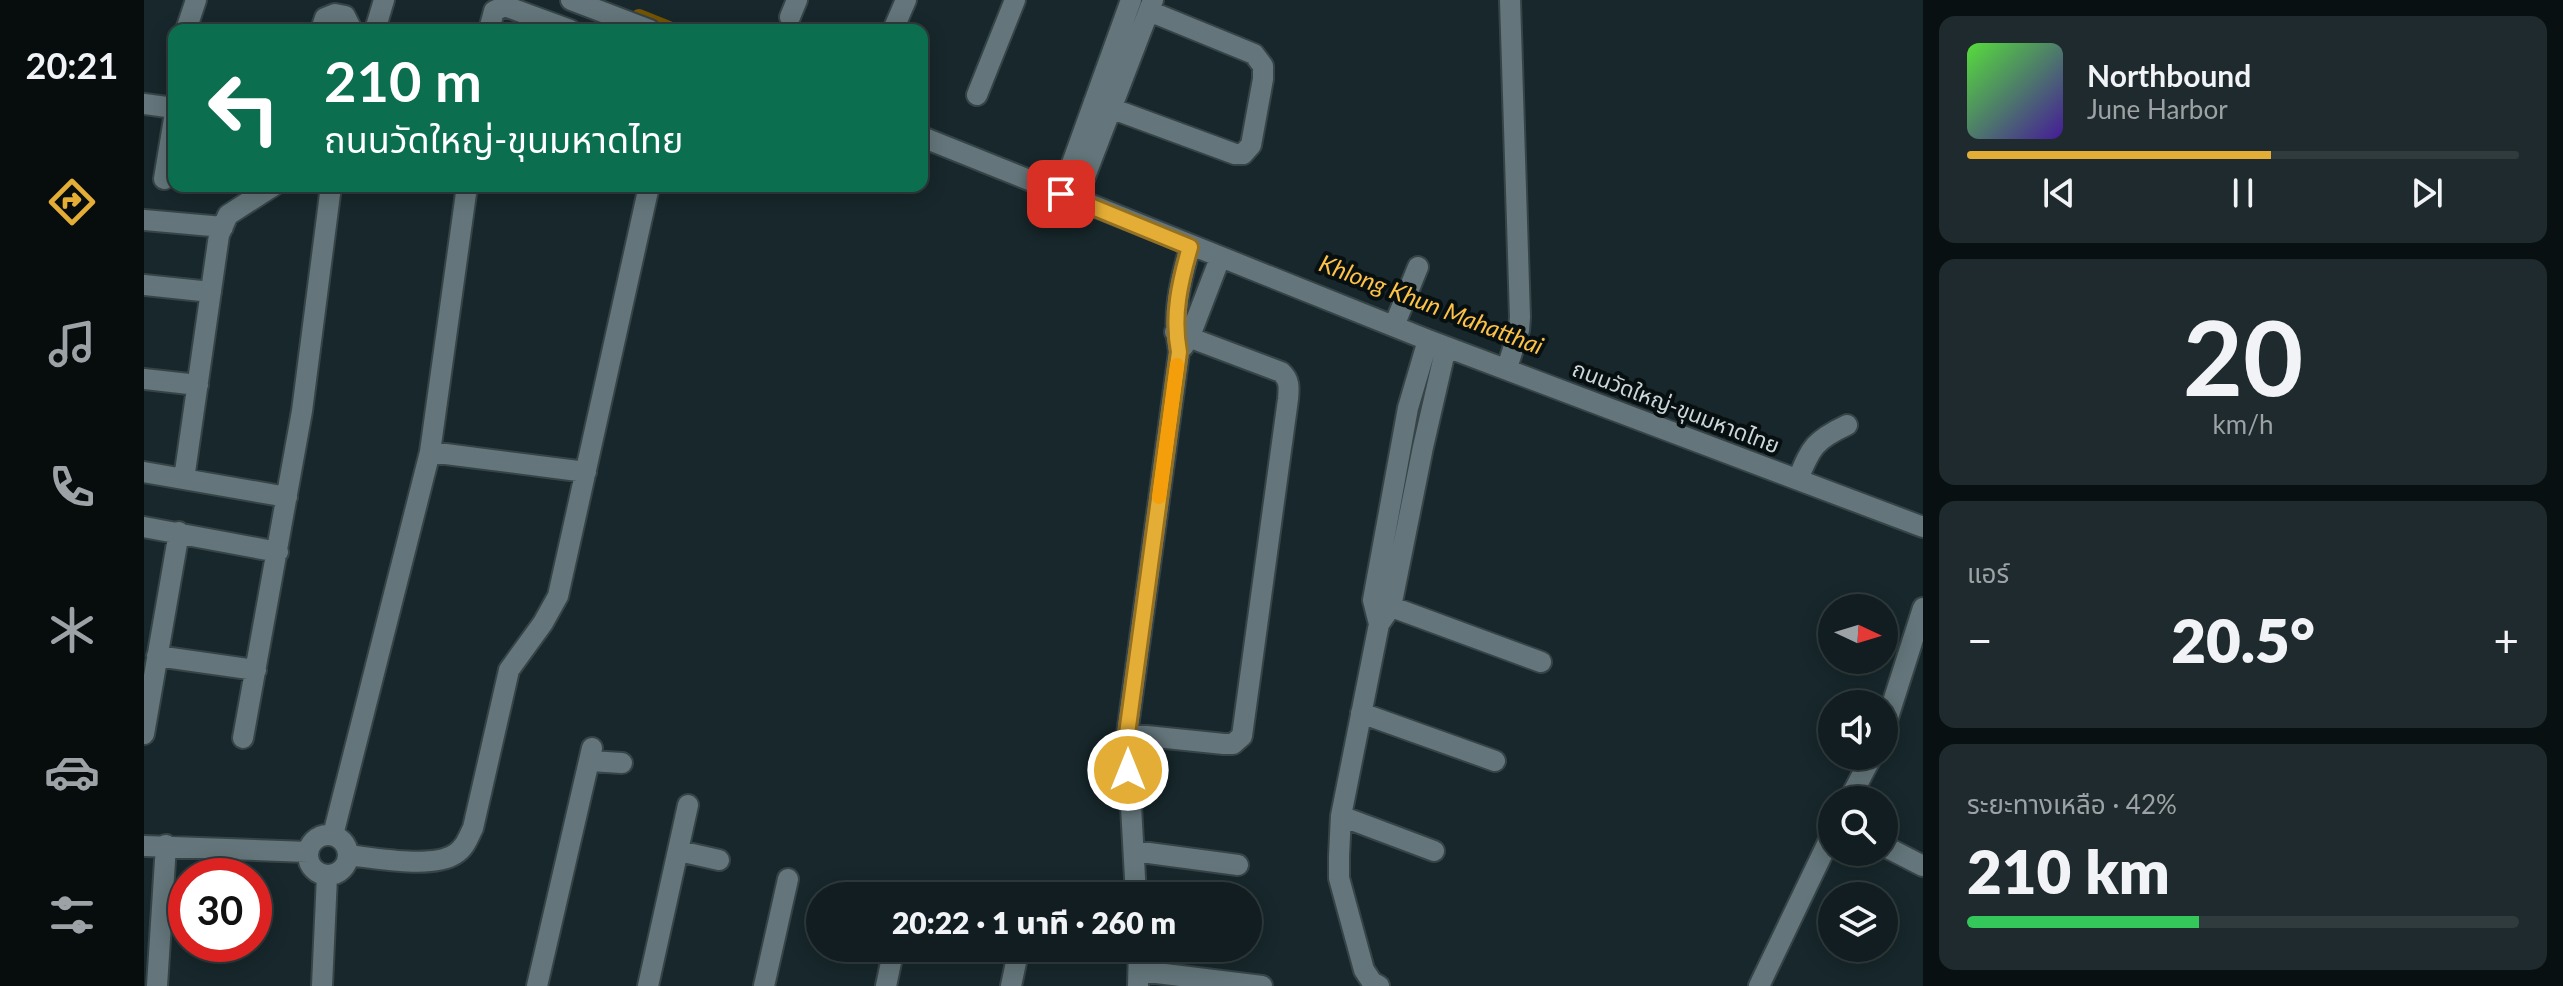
<!DOCTYPE html>
<html lang="th">
<meta charset="utf-8">
<style>
:root{--surface:#111d20;--page:#1e2a2d;--text:#f1f3f6;--muted:#9ca2a5;--line:#303b3e;--accent:#e4ad35}
body{margin:0;font-family:Lato,"Noto Sans Thai",sans-serif;background:var(--page);color:var(--text);height:100vh;display:flex;flex-direction:column;font-size:30px;white-space:nowrap}
*{box-sizing:border-box;margin:0}
p{font-size:26px;color:var(--muted)}
.icon{flex:none;width:44px;height:44px;fill:none;stroke:currentColor;stroke-width:2;stroke-linecap:round;stroke-linejoin:round}
.map{position:relative;flex:1;overflow:hidden}
.drawer{display:flex;flex-direction:column;gap:16px;padding:16px;background:#091012;width:640px}
.drawer>*{flex:none}
.banner{position:absolute;left:24px;top:24px;width:760px;height:168px;border-radius:16px;box-shadow:0 4px 20px #0003,0 0 0 2px var(--line);background:#0b6e4f;color:#fff;overflow:hidden}
.needle{width:52px;rotate:94deg}
.buttons{position:absolute;left:1674px;top:594px;display:grid;gap:16px}
.buttons a{display:grid;place-items:center;width:80px;height:80px;border-radius:50%;background:var(--surface);box-shadow:0 4px 20px #0003,0 0 0 2px var(--line);font-size:40px}
.speed{position:absolute;left:24px;top:858px;display:flex;gap:16px;font-size:40px;font-weight:700;text-align:center}
.speed>*{display:grid;place-content:center;width:104px;height:104px;border-radius:50%;background:var(--surface);box-shadow:0 4px 20px #0003,0 0 0 2px var(--line);line-height:1}
.speed .limit{border:12px solid #d22;background:#fff;color:#111}
.pin{position:absolute;display:grid;place-items:center;width:68px;height:68px;color:#fff;margin:-34px;border-radius:16px;box-shadow:0 4px 12px #0006}
.me{position:absolute;width:88px;margin:-44px;rotate:0deg;stroke-linejoin:round;filter:drop-shadow(0 0 6px #0008)}
.turn{display:flex;align-items:center;gap:28px;height:168px;padding:0 24px;font-size:36px}
.turn .icon{width:104px;height:104px;stroke-width:2.5}
.turn b{display:block;font-size:56px;line-height:68px}
.big{font-size:60px;font-weight:800;line-height:1.1}
.drawer .widget{flex:1;display:flex;flex-direction:column;justify-content:center;gap:12px;min-width:0;padding:0 28px;border-radius:16px;background:var(--page)}
.drawer .dial{align-items:center;gap:0}
.dial b{font-size:104px;line-height:1}
.song{display:flex;align-items:center;gap:24px}
.cover{width:96px;height:96px;border-radius:12px;background:linear-gradient(135deg,hsl(110 70% 55%),hsl(260 70% 35%))}
.played{height:8px;border-radius:4px;background:linear-gradient(90deg,var(--accent) 55%,var(--line) 55%)}
.keys{display:flex;justify-content:space-around;direction:ltr}
.heat{display:flex;justify-content:space-between;align-items:center;font-size:44px;direction:ltr}
.charge{height:12px;border-radius:6px;background:linear-gradient(90deg,#34c759 42%,var(--line) 0)}
.trip{position:absolute;left:662px;top:882px;width:456px;height:80px;border-radius:40px;background:var(--surface);box-shadow:0 4px 20px #0003,0 0 0 2px var(--line);font-weight:800;line-height:80px;text-align:center}
main{display:flex;flex:1;min-height:0}
.tab-bar{display:flex;flex-direction:column;width:144px;justify-content:space-around;align-items:center;background:#070c0d;color:var(--muted)}
.tab-bar .icon{width:56px;height:56px}
.tab-bar .active{color:var(--accent)}
.tab-bar b{font-size:36px;color:var(--text)}
.map>svg:first-child{display:block}
.lines{fill:none;stroke-linecap:round;stroke-linejoin:round}
.canal{stroke:#755400;stroke-width:18}
.minor-casing{stroke:#374447;stroke-width:24}
.minor{stroke:#64767b;stroke-width:20}
.route-casing{stroke:#947022;stroke-width:20}
.route{stroke:#e4ad35;stroke-width:14}
.slow{stroke:#f59e0b;stroke-width:14}
.labels{text-anchor:middle;stroke-width:8;stroke-linejoin:round;paint-order:stroke}
.street-label{font-size:22px;fill:#cdd7da;stroke:#080f10}
.water-label{font-size:24px;font-style:italic;fill:#fdc246;stroke:#080f10}
</style>
<main>
<nav class="tab-bar">
<b>20:21</b>
<svg class="icon active" aria-label="directions" viewBox="0 0 24 24"><path d="M12 3l9 9-9 9-9-9zM9 14v-3h6M13 9l2 2-2 2"/></svg>
<svg class="icon" aria-label="music" viewBox="0 0 24 24"><path d="M9 18V5l10-2v13"/><circle cx="6" cy="18" r="3"/><circle cx="16" cy="16" r="3"/></svg>
<svg class="icon" aria-label="phone" viewBox="0 0 24 24"><path d="M5 4h4l2 5-3 2q2 4 5 5l2-3 5 2v4C11 20 4 13 5 4z"/></svg>
<svg class="icon" aria-label="climate" viewBox="0 0 24 24"><path d="M12 3v18M4 7l16 10M4 17L20 7"/></svg>
<svg class="icon" aria-label="car" viewBox="0 0 24 24"><path d="M5 17H2v-5l4-1 3-4h7l3 4 3 1v5h-3M9 17h6M6 11h13"/><circle cx="7" cy="17" r="2"/><circle cx="17" cy="17" r="2"/></svg>
<svg class="icon" aria-label="filters" viewBox="0 0 24 24"><path d="M4 7h16M4 17h16"/><circle cx="9" cy="7" r="2"/><circle cx="15" cy="17" r="2"/></svg>
</nav>
<div class="map">
<svg width="1779" height="986" viewBox="0 0 1779 986">
<rect width="100%" height="100%" fill="#17272b"/>
<g class="lines">
<!-- canal -->
<path class="canal" d="M495 18 525 30"/>
<!-- minor casing -->
<g class="minor-casing">
<path id="minor" d="M427 0 506 30
M646 17 653 0
M42 30 52 0
M177 30 181 18 191 14 201 16 208 30
M231 30 240 0
M345 30 350 11 361 6 426 30
M749 30 762 0
M833 95 871 0
M950 102 1091 154H1099L1107 145 1119 79V66L1110 54 1005 11
M0 104 30 108
M778 137 1284 340 1779 527
M20 179 30 119
M917 194 987 0
M932 200 1009 0
M0 220 79 227
M0 285 67 292
M1250 326 1274 267
M1039 347 1046 336 1076 258
M1363 368 1375 330 1376 317 1366 0
M0 379 54 385
M286 452 442 472
M0 472 143 497
M40 479 75 235 84 215 129 186
M1654 479C1667 447 1671 440 1703 425
M0 527 134 552
M1237 603 1397 662
M1235 624 1247 607 1279 447 1302 347
M13 656 112 670
M1217 713 1351 761
M1740 730 1779 608
M0 734 35 532
M983 734 1080 744H1089L1098 736 1144 399C1145 388 1146 380 1137 372L1031 332
M99 738 158 411 187 186
M446 761 478 763
M1705 800 1728 756
M1197 816 1290 851
M164 855a20 20 0 1 1 40 0a20 20 0 1 1-40 0Z
M189 835 286 452 323 186
M0 846 164 852
M1740 846 1779 866
M535 851 575 860
M990 851 1094 865
M204 855C231 858 289 869 311 854 321 848 324 838 329 828L365 670 399 623 414 596 505 186
M992 896 983 734 1035 352C1028 315 1036 282 1046 247
M996 971 1118 986
M13 986 22 845
M178 986 183 876
M393 986 448 748
M504 986 544 805
M620 986 644 879
M742 986 750 948
M867 986 875 948
M994 986 995 948
M1235 986 1228 982 1220 970 1195 878V856L1197 816 1235 624 1229 600 1264 408 1284 340
M1615 986 1688 834"/>
</g>
<!-- minor -->
<use href="#minor" class="minor"/>
</g>
<g class="lines">
<!-- route casing -->
<g class="route-casing">
<path id="route" d="M917 194 1046 247C1036 282 1028 315 1035 352L983 734 984 770"/>
</g>
<!-- route -->
<use href="#route" class="route"/>
<!-- slow -->
<path class="slow" d="M1015 497 1033 365"/>
</g>
<g class="labels">
<!-- street labels -->
<g class="street-label">
<text transform="translate(1532 407) rotate(21)" y="8">ถนนวัดใหญ่-ขุนมหาดไทย</text>
</g>
<!-- water labels -->
<g class="water-label">
<text transform="translate(1287 305) rotate(21)" y="8">Khlong Khun Mahatthai</text>
</g>
</g>
</svg>
<div class="buttons">
<a><svg class="needle" viewBox="-14 -14 28 28"><path d="M0-13l5 13h-10z" fill="#e53935"/><path d="M0 13l5-13h-10z" fill="#9ca2a5"/></svg></a>
<a><svg class="icon" aria-label="sound" viewBox="0 0 24 24"><path d="M4 9h4l5-4v14l-5-4H4zM17 9q2 3 0 6"/></svg></a>
<a><svg class="icon" aria-label="search" viewBox="0 0 24 24"><circle cx="10" cy="10" r="6"/><path d="M15 15l6 6"/></svg></a>
<a><svg class="icon" aria-label="layers" viewBox="0 0 24 24"><path d="M12 4l9 5-9 5-9-5zM3 14l9 5 9-5"/></svg></a>
</div>
<div class="speed"><div class="limit">30</div></div>
<div class="pin" style="left:917px;top:194px;background:#d93025"><svg class="icon" aria-label="arrive" viewBox="0 0 24 24"><path d="M6 21V4h12l-3 4 3 4H6"/></svg></div>
<svg class="me" style="left:984px;top:770px" viewBox="-20 -20 40 40"><circle r="17" fill="#e4ad35" stroke="#fff" stroke-width="3"/><path d="M0-11L8 9 0 5-8 9z" fill="#fff"/></svg>
<div class="trip">20:22 · 1 นาที · 260 m</div>
<div class="banner">
<div class="turn"><svg class="icon" aria-label="left" viewBox="0 0 24 24"><path d="M17 20v-9H6M10 6l-5 5 5 5"/></svg><div><b>210 m</b>ถนนวัดใหญ่-ขุนมหาดไทย</div></div>
</div>
</div>
<section class="drawer">
<div class="widget">
<div class="song"><i class="cover"></i><div><b>Northbound</b><p>June Harbor</p></div></div>
<div class="played"></div>
<div class="keys"><svg class="icon" aria-label="previous" viewBox="0 0 24 24"><path d="M18 5L8 12l10 7zM5 5v14"/></svg><svg class="icon" aria-label="pause" viewBox="0 0 24 24"><path d="M8 5v14M16 5v14"/></svg><svg class="icon" aria-label="next" viewBox="0 0 24 24"><path d="M6 5l10 7-10 7zM19 5v14"/></svg></div>
</div>
<div class="widget dial"><b>20</b><p>km/h</p></div>
<div class="widget"><p>แอร์</p>
<div class="heat"><a>−</a><b class="big">20.5°</b><a>+</a></div>
</div>
<div class="widget"><p>ระยะทางเหลือ · 42%</p><b class="big">210 km</b><div class="charge"></div></div>
</section>
</main>
